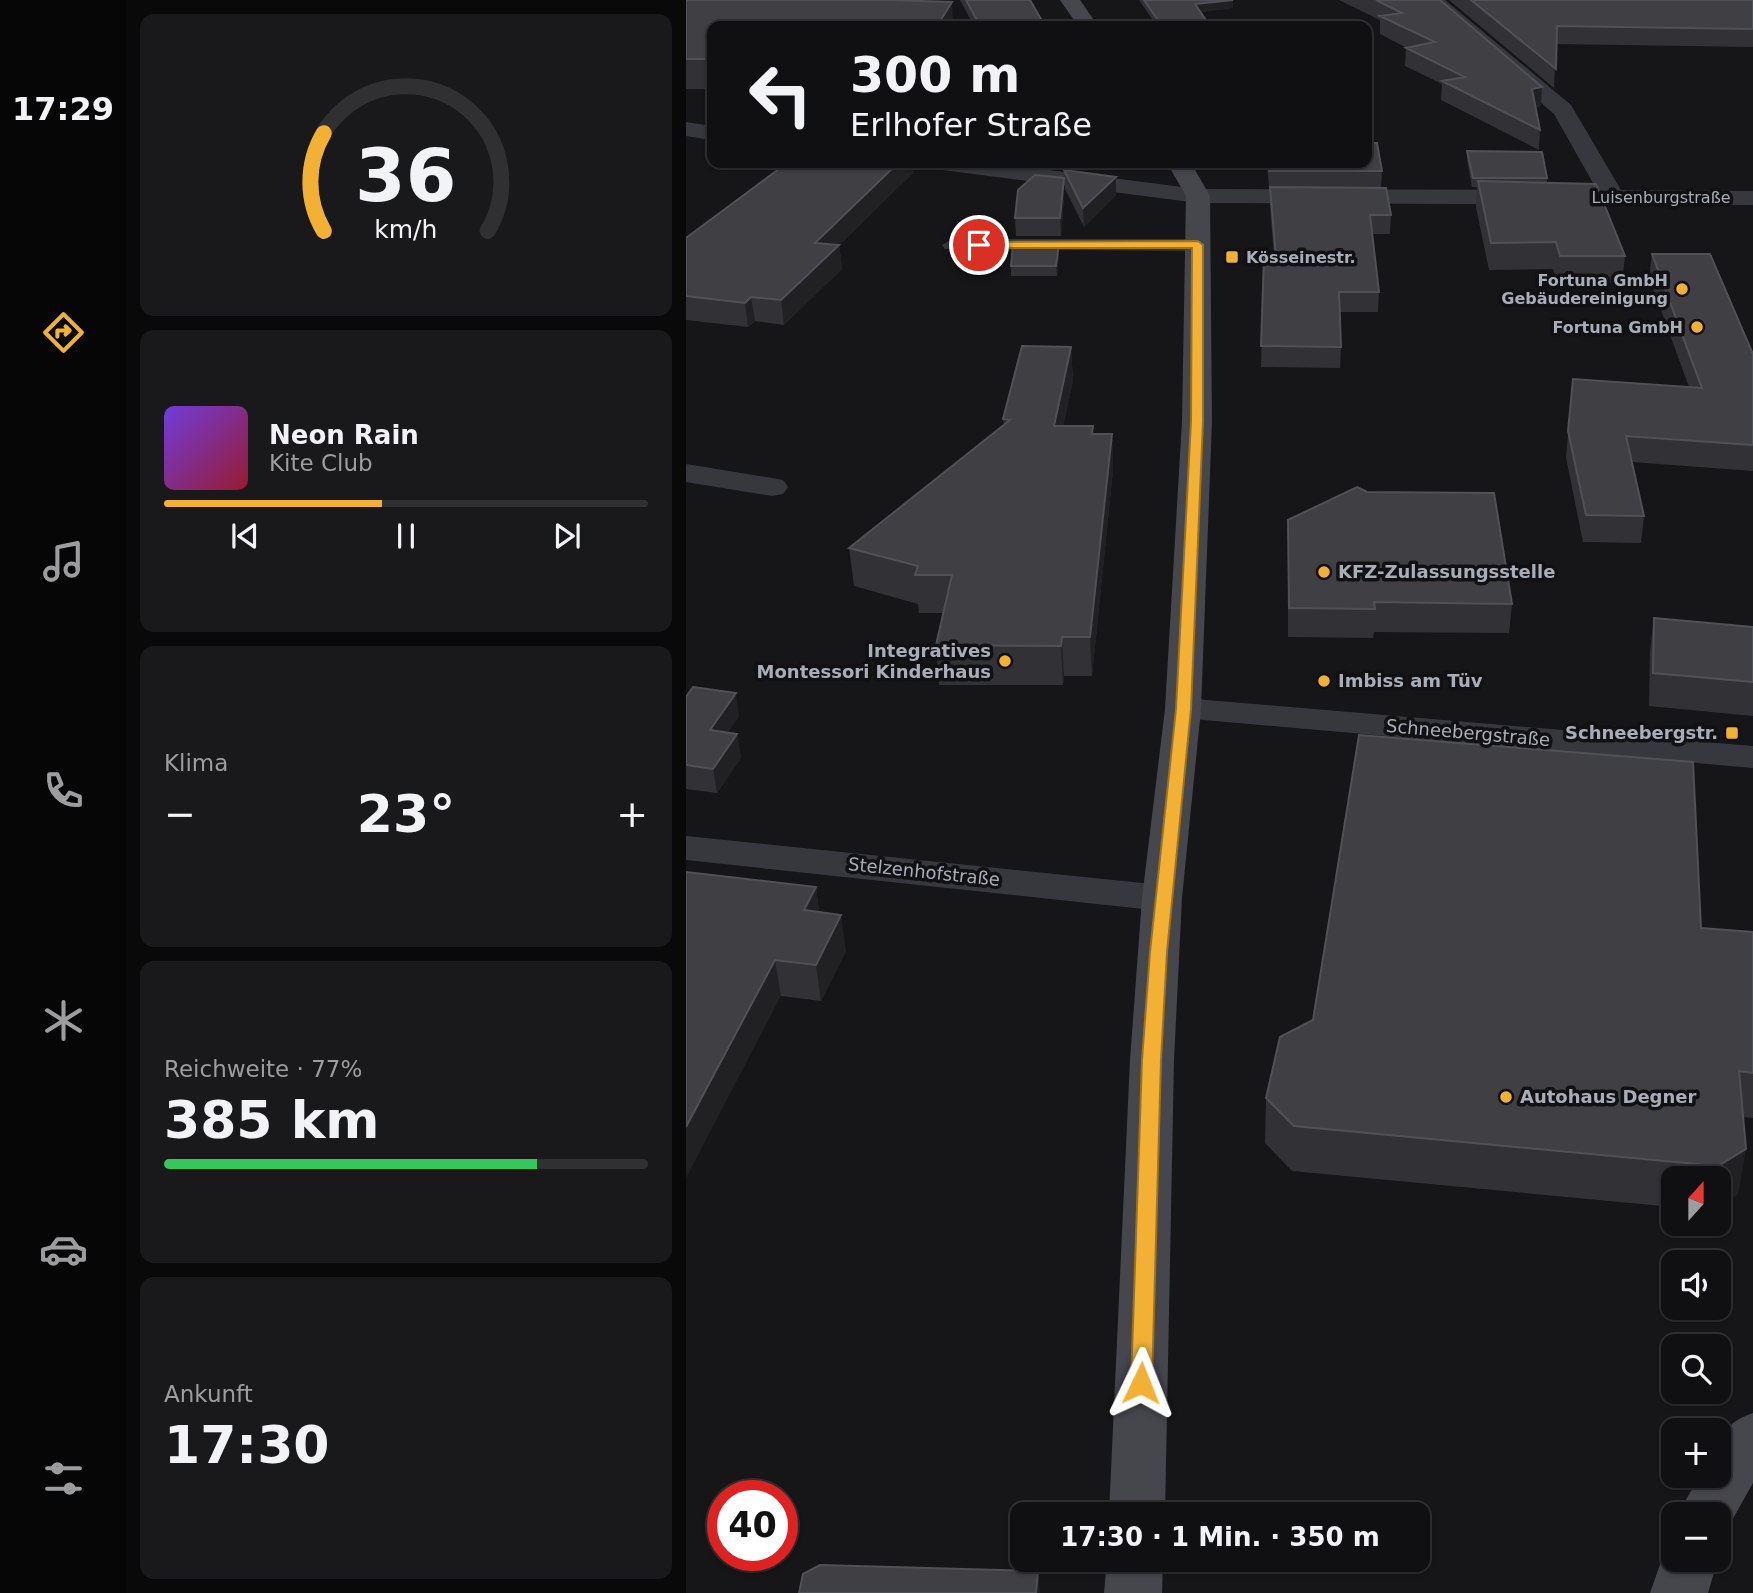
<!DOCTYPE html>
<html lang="de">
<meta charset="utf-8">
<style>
:root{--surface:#101012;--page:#19191b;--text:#f1f3f6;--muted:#9c9d9f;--line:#303032;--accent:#f2b134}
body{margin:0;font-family:"DejaVu Sans",sans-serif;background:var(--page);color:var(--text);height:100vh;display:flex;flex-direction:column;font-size:26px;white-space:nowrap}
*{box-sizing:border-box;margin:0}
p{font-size:23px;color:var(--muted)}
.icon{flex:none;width:38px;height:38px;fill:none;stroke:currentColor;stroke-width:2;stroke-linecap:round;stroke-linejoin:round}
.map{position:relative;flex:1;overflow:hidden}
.drawer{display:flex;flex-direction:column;gap:14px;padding:14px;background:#09090a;width:560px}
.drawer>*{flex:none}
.guide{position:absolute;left:21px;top:21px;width:665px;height:147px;border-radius:14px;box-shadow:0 2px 5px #0004,0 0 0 2px var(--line);background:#101012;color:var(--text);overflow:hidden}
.needle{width:46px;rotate:21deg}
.buttons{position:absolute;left:975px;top:1166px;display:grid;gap:14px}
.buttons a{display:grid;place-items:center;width:70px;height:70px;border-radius:14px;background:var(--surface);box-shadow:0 2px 5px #0004,0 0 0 2px var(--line);font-size:35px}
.speed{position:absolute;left:21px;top:1480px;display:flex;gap:14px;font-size:35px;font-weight:700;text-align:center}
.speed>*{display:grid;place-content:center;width:91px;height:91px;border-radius:50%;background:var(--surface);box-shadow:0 2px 5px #0004,0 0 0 2px var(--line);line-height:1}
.speed .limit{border:10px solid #d22;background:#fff;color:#111}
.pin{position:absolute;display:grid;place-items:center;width:60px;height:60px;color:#fff;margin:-30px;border:4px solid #fff;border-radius:50%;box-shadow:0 2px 7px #0007}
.me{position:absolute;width:77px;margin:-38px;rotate:2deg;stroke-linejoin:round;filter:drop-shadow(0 0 5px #0008)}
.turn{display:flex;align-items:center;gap:24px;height:147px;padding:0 28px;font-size:32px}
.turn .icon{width:91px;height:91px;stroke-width:2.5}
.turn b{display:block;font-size:49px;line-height:60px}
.big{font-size:52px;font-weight:600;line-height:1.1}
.drawer .card{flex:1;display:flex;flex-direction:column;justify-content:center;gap:10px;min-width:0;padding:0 24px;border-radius:14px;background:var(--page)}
.drawer .dial{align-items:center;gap:0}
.dial svg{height:182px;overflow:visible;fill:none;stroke:var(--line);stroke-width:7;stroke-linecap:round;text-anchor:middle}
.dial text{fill:var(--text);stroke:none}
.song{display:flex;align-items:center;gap:21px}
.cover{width:84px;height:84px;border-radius:10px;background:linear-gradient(135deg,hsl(260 70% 55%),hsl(350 70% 35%))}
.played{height:7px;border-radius:4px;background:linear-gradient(90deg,var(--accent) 45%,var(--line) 45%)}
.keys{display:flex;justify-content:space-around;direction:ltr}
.heat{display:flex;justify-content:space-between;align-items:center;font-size:38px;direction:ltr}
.charge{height:10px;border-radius:5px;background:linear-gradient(90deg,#34c759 77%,var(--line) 0)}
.trip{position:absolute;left:324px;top:1502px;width:420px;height:70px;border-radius:14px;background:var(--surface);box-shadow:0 2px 5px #0004,0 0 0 2px var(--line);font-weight:600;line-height:70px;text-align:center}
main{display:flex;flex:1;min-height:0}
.dock{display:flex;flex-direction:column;width:126px;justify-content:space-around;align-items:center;background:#060607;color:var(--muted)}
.dock .icon{width:49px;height:49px}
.dock .on{color:var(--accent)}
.dock b{font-size:32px;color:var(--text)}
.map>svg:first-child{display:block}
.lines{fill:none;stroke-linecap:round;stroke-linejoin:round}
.lane{fill:#37383d;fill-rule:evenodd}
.street{fill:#37383d;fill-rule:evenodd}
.secondary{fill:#45474d;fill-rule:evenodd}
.wall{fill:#323236}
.shaded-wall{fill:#212124}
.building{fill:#3f3f44;stroke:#4f5156;stroke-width:2}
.route{fill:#f2b134;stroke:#9d7322;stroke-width:2}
.poi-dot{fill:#f2b134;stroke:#111113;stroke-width:2.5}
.labels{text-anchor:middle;stroke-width:7;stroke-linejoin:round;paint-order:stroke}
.far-street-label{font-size:16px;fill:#a8adb8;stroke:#111113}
.far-poi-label{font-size:16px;font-weight:bold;fill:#a8adb8;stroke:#111113;text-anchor:end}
.poi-label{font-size:18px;font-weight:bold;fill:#a8adb8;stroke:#111113;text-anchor:start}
.street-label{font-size:18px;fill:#a8adb8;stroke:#111113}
</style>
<main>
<nav class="dock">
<b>17:29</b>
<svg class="icon on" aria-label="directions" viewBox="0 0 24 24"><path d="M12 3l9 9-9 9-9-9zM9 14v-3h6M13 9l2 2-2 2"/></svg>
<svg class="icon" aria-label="music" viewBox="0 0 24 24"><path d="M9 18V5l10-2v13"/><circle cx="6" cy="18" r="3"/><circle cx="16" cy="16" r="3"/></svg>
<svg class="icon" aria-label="phone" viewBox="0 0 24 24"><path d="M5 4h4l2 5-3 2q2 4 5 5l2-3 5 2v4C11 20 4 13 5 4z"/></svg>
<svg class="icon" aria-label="climate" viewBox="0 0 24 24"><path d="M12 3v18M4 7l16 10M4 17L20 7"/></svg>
<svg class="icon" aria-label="car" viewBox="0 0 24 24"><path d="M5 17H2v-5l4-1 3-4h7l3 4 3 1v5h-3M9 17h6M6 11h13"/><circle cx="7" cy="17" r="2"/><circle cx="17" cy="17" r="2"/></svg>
<svg class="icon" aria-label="filters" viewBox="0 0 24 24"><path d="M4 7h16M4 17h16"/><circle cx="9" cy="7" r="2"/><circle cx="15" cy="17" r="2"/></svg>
</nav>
<section class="drawer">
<div class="card dial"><svg viewBox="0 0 100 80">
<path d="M14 69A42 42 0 1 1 86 69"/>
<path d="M14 69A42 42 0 0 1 14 26" stroke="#f2b134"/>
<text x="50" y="56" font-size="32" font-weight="700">36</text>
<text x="50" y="72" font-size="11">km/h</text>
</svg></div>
<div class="card">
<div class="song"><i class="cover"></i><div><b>Neon Rain</b><p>Kite Club</p></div></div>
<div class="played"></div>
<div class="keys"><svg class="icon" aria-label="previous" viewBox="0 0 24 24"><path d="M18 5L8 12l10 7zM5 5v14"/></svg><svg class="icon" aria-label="pause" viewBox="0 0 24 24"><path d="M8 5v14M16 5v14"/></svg><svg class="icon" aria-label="next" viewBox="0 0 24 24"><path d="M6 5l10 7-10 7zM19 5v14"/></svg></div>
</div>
<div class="card"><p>Klima</p>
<div class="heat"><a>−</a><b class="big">23°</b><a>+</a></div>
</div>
<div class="card"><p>Reichweite · 77%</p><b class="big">385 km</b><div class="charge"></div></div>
<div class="card"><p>Ankunft</p><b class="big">17:30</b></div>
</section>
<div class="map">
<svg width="1067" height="1593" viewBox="0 0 1067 1593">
<rect width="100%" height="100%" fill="#161618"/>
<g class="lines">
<!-- lane -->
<path class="lane" d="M266 239H512L522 245 512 251 259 249 256 245Z"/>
<!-- street -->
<path class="street" d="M737 0H759L885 105 935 190 1067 191V205L512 203 256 170 248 168 244 163H309L512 189 911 190 868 114Z
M0 122 26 126V140L0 136Z
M0 464 86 478 97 480 102 487 97 494 86 496 0 482Z
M497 698 1067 746V768L484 717 479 709 484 701Z
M0 836 476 885 490 889 496 898 490 907 476 911 0 860Z"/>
<!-- secondary -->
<path class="secondary" d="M374 0H394L412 26H392Z
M481 163H505L524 196 526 421 515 709 496 898 488 1060 479 1514H423L444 1060 456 898 479 709 496 421 500 196Z
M1067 1413V1483L1040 1531 1032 1533V1514H992L1014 1475H1032C1032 1443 1034 1424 1067 1413Z
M987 1541V1559H1032L1022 1593H964L976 1559Z
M421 1559H477L476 1593H418Z"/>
</g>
<!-- wall -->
<path class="wall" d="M0 0 26 26V89H0Z
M274 0H344L359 26H288Z
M453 0H547V8L514 12 524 26H471Z
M653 0H754L855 106 849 107 854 130 853 150 755 100 756 84 719 66 720 48H721L694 34V20Z
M763 0H1067V47L870 44 868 88Z
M781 151 861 178V183L939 256 936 283 871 284 867 269 803 270 790 207 791 187H786L781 160Z
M581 163H681L696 171 695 187H583Z
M378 170 430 195 398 227 379 189Z
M228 172 153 245 156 269 98 325 69 321 62 327 0 320V238Z
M378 178V197L375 236H330L329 218Z
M584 187 705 215 704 234H686L693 292 692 312H654L655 347 654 368 575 367 578 257H588L584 206Z
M373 243V253L371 276H325V266Z
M966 254 1067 352V471L946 462 958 516 955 543 897 542 880 457 887 379 1003 387 963 277Z
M385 347 387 381 377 426 407 434H426L427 470 406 676H378L377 685H253L250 645 257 613H233L232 604 168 586 163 548 318 425 317 419Z
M602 520 826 604 823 633 688 632 687 638 602 637Z
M968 618 1067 627V716L963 706 964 651Z
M0 697 53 716 42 732 51 734 55 758 31 793 0 789Z
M0 872 130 887 133 912 160 951 135 1001 95 996Z
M1015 928 1067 932V1118L1057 1117 1052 1194 1032 1206V1178H987V1207L606 1171 579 1143 580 1098Z"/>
<!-- shaded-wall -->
<path class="shaded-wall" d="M547 0V8L509 13V4Z
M266 2 267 26H251Z
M856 87 855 106 844 108 846 89Z
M212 163H227L228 172 148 251 153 245 156 269 98 325 95 300 129 243Z
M430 177V195L398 227 397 208Z
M378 178V197L375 236 374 218Z
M373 243V253L371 276 370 266Z
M65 297 69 321 62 327 59 303Z
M385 347 387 381 369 462 368 426Z
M426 434 427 470 406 676 404 637Z
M376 637 378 676 377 685 375 646Z
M50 693 53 716 27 754 24 730Z
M51 734 55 758 31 793 27 769Z
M130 887 134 922 118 910Z
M155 915 160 951 135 1001 130 965Z
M89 960 95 996 0 1178V1127Z
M1060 1149 1052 1194 1032 1206V1178H1030L1032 1166Z
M352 1571 354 1593H350Z"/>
<!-- building -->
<path class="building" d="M0 0H205L266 2 251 26H26V59H0Z
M280 0H344L359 26H294Z
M458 0H547L509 4 524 26H476Z
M690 0H754L856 87 846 89 854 130 756 81 779 77 720 48 749 42 694 16 716 13Z
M785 0H1067V29L871 26 870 69Z
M681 143H691L696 171H583L582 163H681Z
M781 151 856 152 861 178H787Z
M101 163H212L129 243 153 245 95 300 65 297 59 303 0 296V238Z
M378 170 430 177 397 208Z
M349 175 378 178 374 218H329L332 190Z
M792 181 910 184 939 256H874L870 242 805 243Z
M584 187 700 188 705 215H684L693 292H653L655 347 575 346 578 257H590Z
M327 242 373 243 370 266H325Z
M966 254H1024L1066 352H1067V445L940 436 958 516 900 515 882 431 887 379 1016 388Z
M336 346 385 347 368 426H407L406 434H426L404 637H376L375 646 250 645 266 575H229L232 566 163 548 324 420 317 419Z
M671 487 681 492 808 493 826 604 688 602 689 609 603 608 602 520Z
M968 618 1067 627V682L967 673Z
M7 687 50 693 24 730 51 734 27 769 0 765V697Z
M673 735 1007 762 1015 928 1067 932V1073L1053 1071 1060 1149 1032 1166 608 1126 580 1098 594 1037 627 1020Z
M0 872 130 887 118 910 155 915 130 965 89 960 0 1127Z
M134 1565 352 1571 350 1593H113L117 1574Z"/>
<!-- route -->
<path class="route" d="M512 241 517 245V421L505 709 481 952 475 1060 466 1383 463 1389 455 1391 448 1389 445 1383 456 1060 464 952 490 709 505 421 506 248H293L288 245 293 242Z"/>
<!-- markers -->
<g class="poi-dot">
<rect x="539" y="250" width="14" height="14" rx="3.5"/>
<circle cx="996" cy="289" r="7"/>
<circle cx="1011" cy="327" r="7"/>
<circle cx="638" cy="572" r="7"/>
<circle cx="319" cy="661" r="7"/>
<circle cx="638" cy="681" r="7"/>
<rect x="1039" y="726" width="14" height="14" rx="3.5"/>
<circle cx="820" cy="1097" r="7"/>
</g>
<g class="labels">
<!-- far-street labels -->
<g class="far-street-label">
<text x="975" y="203">Luisenburgstraße</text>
</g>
<!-- far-poi labels -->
<g class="far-poi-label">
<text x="560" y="263" text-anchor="start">Kösseinestr.</text>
<text x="982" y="286">Fortuna GmbH<tspan x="982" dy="18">Gebäudereinigung</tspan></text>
<text x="997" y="333">Fortuna GmbH</text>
</g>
<!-- poi labels -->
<g class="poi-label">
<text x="652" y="578">KFZ-Zulassungsstelle</text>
<text x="305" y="657" text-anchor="end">Integratives<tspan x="305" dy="21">Montessori Kinderhaus</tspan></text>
<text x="652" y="687">Imbiss am Tüv</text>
<text x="1032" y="739" text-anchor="end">Schneebergstr.</text>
<text x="834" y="1103">Autohaus Degner</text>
</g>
<!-- street labels -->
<g class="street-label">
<text transform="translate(782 733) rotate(5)" y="6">Schneebergstraße</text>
<text transform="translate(238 872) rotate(6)" y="6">Stelzenhofstraße</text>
</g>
</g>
</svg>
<div class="buttons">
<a><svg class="needle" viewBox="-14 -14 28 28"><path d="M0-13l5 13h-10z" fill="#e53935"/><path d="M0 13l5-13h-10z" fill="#9c9d9f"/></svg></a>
<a><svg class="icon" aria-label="sound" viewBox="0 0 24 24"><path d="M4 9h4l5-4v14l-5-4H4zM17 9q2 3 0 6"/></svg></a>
<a><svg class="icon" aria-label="search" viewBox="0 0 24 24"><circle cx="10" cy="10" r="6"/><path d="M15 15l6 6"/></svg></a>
<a>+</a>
<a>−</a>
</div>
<div class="speed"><div class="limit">40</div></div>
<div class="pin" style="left:293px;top:245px;background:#d93025"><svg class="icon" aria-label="arrive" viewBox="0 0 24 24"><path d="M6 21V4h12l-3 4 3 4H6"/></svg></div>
<svg class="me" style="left:455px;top:1383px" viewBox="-20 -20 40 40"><path d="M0-17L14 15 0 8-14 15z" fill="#f2b134" stroke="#fff" stroke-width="4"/></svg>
<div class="trip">17:30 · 1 Min. · 350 m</div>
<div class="guide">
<div class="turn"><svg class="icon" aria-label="left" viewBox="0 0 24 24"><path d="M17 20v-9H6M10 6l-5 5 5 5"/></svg><div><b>300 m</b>Erlhofer Straße</div></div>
</div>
</div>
</main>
